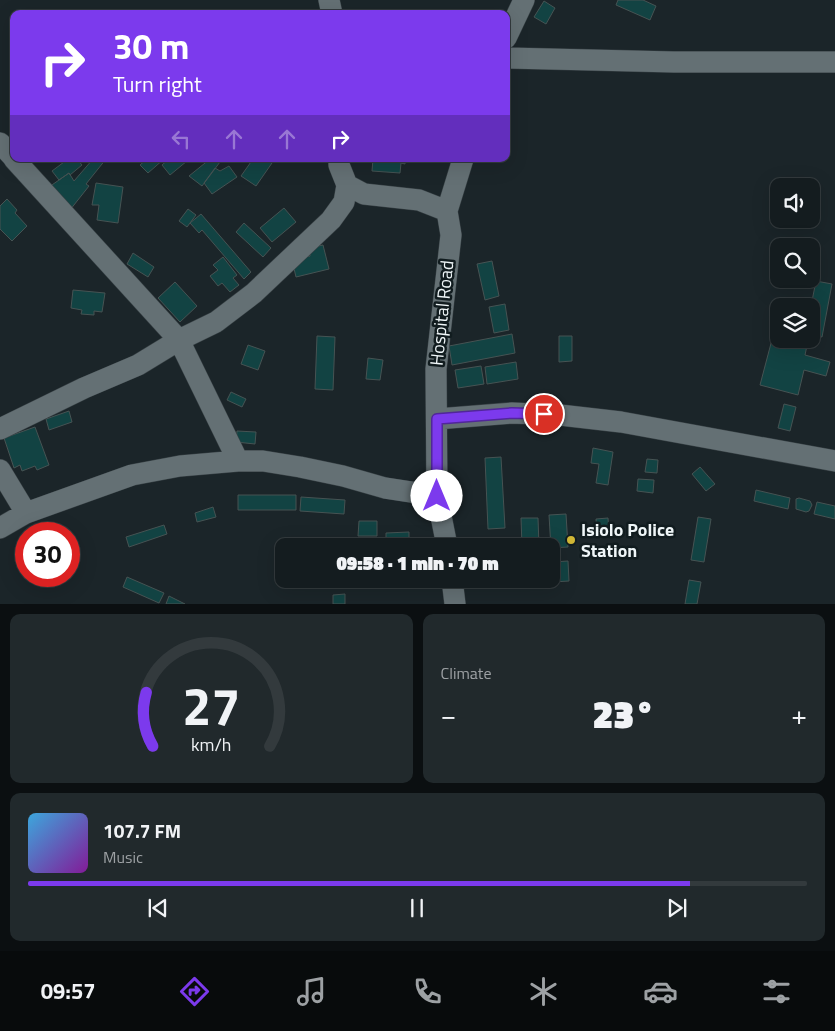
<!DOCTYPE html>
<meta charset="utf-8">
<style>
:root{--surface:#141c1f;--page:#21292c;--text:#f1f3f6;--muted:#9da1a4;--line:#333a3d;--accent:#7c3aed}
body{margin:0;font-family:"Titillium Web",sans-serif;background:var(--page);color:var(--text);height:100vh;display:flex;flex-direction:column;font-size:19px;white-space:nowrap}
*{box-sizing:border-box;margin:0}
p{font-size:16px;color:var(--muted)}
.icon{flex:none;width:28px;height:28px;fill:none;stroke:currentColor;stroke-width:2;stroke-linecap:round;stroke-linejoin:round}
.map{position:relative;height:604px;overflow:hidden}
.panel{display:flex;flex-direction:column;gap:10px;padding:10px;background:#0b0f11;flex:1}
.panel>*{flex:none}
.hud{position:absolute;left:10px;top:10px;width:500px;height:152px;border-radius:10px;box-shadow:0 5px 20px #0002,0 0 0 1px var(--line);background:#7c3aed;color:#fff;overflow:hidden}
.buttons{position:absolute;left:770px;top:178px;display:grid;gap:10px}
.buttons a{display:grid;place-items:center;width:50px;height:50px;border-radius:10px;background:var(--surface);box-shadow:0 5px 20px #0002,0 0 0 1px var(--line);font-size:25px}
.speed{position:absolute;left:15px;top:522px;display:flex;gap:10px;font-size:25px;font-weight:700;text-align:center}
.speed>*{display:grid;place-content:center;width:65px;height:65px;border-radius:50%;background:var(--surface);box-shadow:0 5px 20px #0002,0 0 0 1px var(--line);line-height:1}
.speed .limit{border:8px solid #d22;background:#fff;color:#111}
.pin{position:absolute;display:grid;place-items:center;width:42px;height:42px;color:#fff;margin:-21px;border:2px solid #fff;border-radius:50%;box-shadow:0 1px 5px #0007}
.me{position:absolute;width:55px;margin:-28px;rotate:0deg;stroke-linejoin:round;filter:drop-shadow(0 0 4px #0008)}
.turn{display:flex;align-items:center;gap:18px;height:105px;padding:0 20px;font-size:22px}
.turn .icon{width:65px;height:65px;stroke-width:2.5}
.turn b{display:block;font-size:35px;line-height:42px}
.lanes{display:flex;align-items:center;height:48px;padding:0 20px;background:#0003;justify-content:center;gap:25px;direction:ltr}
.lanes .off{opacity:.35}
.big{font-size:38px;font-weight:800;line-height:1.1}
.panel .tile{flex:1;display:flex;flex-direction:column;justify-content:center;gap:8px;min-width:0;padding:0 18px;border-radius:10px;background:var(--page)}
.panel .dial{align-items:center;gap:0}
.dial svg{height:130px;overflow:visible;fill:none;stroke:var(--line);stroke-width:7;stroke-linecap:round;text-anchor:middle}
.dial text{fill:var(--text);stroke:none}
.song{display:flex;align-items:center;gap:15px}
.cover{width:60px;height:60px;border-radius:8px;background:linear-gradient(135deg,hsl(200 70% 55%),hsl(290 70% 35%))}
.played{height:5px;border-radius:2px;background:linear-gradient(90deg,var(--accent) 85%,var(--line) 85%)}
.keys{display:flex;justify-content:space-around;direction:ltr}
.heat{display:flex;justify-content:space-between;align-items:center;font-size:28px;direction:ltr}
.panel .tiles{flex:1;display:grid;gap:10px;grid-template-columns:1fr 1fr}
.tile:last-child{grid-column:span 2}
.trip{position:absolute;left:275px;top:538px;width:285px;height:50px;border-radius:10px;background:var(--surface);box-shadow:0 5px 20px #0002,0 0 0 1px var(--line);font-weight:800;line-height:50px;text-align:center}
.menu{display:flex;height:80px;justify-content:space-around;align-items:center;background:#080b0c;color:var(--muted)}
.menu .icon{width:35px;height:35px}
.menu .current{color:var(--accent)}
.menu b{font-size:22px;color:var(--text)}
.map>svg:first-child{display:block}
.building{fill:#124343;stroke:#465353}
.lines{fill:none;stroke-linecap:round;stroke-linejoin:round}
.minor-casing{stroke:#384145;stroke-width:22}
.minor{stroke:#647074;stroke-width:21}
.route-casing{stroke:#51269a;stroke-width:12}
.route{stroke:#7c3aed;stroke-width:9}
.poi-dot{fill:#d1b736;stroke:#111c1f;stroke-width:2}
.labels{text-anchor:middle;stroke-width:5;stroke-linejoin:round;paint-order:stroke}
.street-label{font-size:18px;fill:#eff6f8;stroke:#111c1f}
.poi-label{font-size:18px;font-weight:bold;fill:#eff6f8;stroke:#111c1f;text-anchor:start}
</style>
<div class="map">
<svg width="835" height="604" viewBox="0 0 835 604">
<rect width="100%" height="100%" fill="#1b2529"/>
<!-- building -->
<path class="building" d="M618 0H643L656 6 650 20 616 5Z
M544 1 555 8 546 24 534 17Z
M68 159H77L82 165 70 175 69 173 59 180 52 171Z
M93 159H106L86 184 89 186 70 210 49 187 69 173 74 181Z
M147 159H164L148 173 140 165Z
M169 159H185L187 161 170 175 162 165Z
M210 159H218L220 162 202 186 189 176Z
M253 159H267L272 163 256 186 241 176Z
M373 159H405V164L401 163 400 173 372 171Z
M229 166 237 177 212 194 204 183 215 168 220 171Z
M96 183 123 187 118 223 97 220 99 205H92Z
M7 199 17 210 15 213 27 226 12 241 0 229V206Z
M284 208 296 222 272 242 260 228Z
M188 209 196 215 187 227 179 221Z
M201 214 251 272 244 279 202 230 199 233 190 223Z
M244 223 271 248 263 257 236 232Z
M323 245 329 269 296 277 292 260 310 256 309 248Z
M133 253 154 267 148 277 127 264Z
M223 257 237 275 233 278 239 285 230 292 222 283 218 286 210 276 218 270 213 265Z
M492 261 499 296 485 300 477 264Z
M816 281 832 284 822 337 811 335V306Z
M175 282 197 306 180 322 158 298Z
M73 290 105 293 102 312 94 311V315L81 314 82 310 71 308Z
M505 304 509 330 494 333 489 307Z
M774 332 779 334V339H799L808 341 805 355 830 362 826 376 804 370 798 395 760 385Z
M512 334 515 353 452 365 449 346Z
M317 336 335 337 333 390 315 389Z
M559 336H572V361L559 362Z
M248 345 265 351 258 370 241 364Z
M368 358 383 360 380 380 366 379Z
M516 362 518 379 487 384 485 367Z
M481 366 484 384 458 388 455 370Z
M231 392 246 399 242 407 227 400Z
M784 404 796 407 790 431 778 428Z
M69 411 72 422 49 430 46 419Z
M35 427 49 465 37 470 35 466 22 471 20 465 14 468 4 438Z
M237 431 256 432 255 444 236 442Z
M593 448 613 452 608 485 596 483 599 464 591 463Z
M501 457 505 528 488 529 485 458Z
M647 459 658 460 657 473 645 472Z
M700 467 715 484 706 491 692 474Z
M638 479 654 480 653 493 637 491Z
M756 490 790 498 788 509 754 501Z
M238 495H296V510H238Z
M301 497 345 500 344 514 300 511Z
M799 498 810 501 812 505 809 511 806 512 796 509V499Z
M817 502 835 506V519L814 514Z
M213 507 216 517 197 522 195 513Z
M566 514 568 547 551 548 549 515Z
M698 517 711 519 704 562 691 560Z
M521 518H538L539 546H522Z
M608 518 609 533 597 535 596 519Z
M359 521H377V536H358Z
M164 525 167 534 129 547 126 537Z
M409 532V546H386V533Z
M568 561 569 581 554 582 553 562Z
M127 577 164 593 159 603 123 587Z
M689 580 701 582 697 604H685Z
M345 594V604H333V595Z
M169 596 185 604H166Z"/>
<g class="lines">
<!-- minor casing -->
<g class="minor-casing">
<path id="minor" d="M329 0 332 14
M506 38 524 0
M506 58 674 62H835
M0 143 14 158
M14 159 179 340 216 322 254 293 331 220 344 202 347 185
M339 159V165L347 185 364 194 419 200 447 211 451 235 436 369 437 496 447 546
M447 211 463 159
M437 419 512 413 560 415 621 422 835 461
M0 429 84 388 138 365 179 340 238 461
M0 470 26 513
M0 528 26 513 132 475 180 466 238 461H263L300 467 343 476 385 488 437 496
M452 579 455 604"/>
</g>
<!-- minor -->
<use href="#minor" class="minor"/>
</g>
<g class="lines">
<!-- route casing -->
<g class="route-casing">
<path id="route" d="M437 496V419L512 413 544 414"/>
</g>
<!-- route -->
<use href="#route" class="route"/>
</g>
<!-- markers -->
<circle class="poi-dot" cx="571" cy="540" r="5"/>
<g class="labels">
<!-- street labels -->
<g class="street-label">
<text transform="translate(442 313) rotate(-84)" y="6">Hospital Road</text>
</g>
<!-- poi labels -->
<g class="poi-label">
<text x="581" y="536">Isiolo Police<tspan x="581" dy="21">Station</tspan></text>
</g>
</g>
</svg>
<div class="buttons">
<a><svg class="icon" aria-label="sound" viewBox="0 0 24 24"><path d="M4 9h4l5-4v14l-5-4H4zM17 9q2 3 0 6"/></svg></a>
<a><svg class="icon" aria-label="search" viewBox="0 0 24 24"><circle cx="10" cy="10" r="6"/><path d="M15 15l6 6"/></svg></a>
<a><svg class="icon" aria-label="layers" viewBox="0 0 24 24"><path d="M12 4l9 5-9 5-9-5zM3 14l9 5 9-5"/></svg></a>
</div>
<div class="speed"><div class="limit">30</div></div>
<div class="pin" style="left:544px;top:414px;background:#d93025"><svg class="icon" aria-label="arrive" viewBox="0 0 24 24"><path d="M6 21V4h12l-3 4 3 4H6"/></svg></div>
<svg class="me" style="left:437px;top:496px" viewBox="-20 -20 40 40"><circle r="19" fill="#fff"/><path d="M0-13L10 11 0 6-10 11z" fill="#7c3aed"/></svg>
<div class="trip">09:58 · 1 min · 70 m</div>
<div class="hud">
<div class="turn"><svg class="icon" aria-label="right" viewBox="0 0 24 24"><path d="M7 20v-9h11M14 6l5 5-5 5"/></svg><div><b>30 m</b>Turn right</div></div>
<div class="lanes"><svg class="icon off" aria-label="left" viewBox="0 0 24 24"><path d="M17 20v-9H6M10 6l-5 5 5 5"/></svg><svg class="icon off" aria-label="ahead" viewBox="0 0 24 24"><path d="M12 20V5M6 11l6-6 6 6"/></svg><svg class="icon off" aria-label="ahead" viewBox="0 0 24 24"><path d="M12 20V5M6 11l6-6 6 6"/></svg><svg class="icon" aria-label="right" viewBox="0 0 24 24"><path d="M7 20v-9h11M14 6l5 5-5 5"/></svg></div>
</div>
</div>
<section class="panel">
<div class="tiles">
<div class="tile dial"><svg viewBox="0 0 100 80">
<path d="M14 69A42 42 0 1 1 86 69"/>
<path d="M14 69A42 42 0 0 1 10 36" stroke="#7c3aed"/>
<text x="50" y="56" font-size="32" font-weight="700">27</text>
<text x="50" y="72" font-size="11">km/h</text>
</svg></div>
<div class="tile"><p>Climate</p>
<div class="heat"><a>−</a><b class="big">23°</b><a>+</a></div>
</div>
<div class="tile">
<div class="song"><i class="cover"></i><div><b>107.7 FM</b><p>Music</p></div></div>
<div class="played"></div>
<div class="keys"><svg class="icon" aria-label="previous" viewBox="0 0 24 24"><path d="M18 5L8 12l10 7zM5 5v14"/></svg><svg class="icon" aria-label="pause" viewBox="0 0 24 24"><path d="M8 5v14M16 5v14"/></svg><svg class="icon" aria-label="next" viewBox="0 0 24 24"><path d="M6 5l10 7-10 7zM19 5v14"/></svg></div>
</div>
</div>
</section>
<nav class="menu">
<b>09:57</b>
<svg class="icon current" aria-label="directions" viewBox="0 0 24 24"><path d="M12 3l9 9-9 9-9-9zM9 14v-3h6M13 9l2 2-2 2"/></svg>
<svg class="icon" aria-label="music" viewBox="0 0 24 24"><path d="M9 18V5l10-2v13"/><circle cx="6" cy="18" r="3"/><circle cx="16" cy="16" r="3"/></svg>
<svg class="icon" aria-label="phone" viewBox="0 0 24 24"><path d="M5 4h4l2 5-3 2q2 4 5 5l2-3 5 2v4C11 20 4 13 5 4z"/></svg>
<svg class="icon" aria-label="climate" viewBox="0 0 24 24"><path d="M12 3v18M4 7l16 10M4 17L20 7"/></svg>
<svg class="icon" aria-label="car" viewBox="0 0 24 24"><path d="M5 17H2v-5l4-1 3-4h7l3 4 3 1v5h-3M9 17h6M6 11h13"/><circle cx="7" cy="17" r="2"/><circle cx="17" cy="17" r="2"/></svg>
<svg class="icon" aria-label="filters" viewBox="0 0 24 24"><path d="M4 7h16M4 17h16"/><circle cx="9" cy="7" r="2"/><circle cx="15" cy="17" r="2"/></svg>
</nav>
